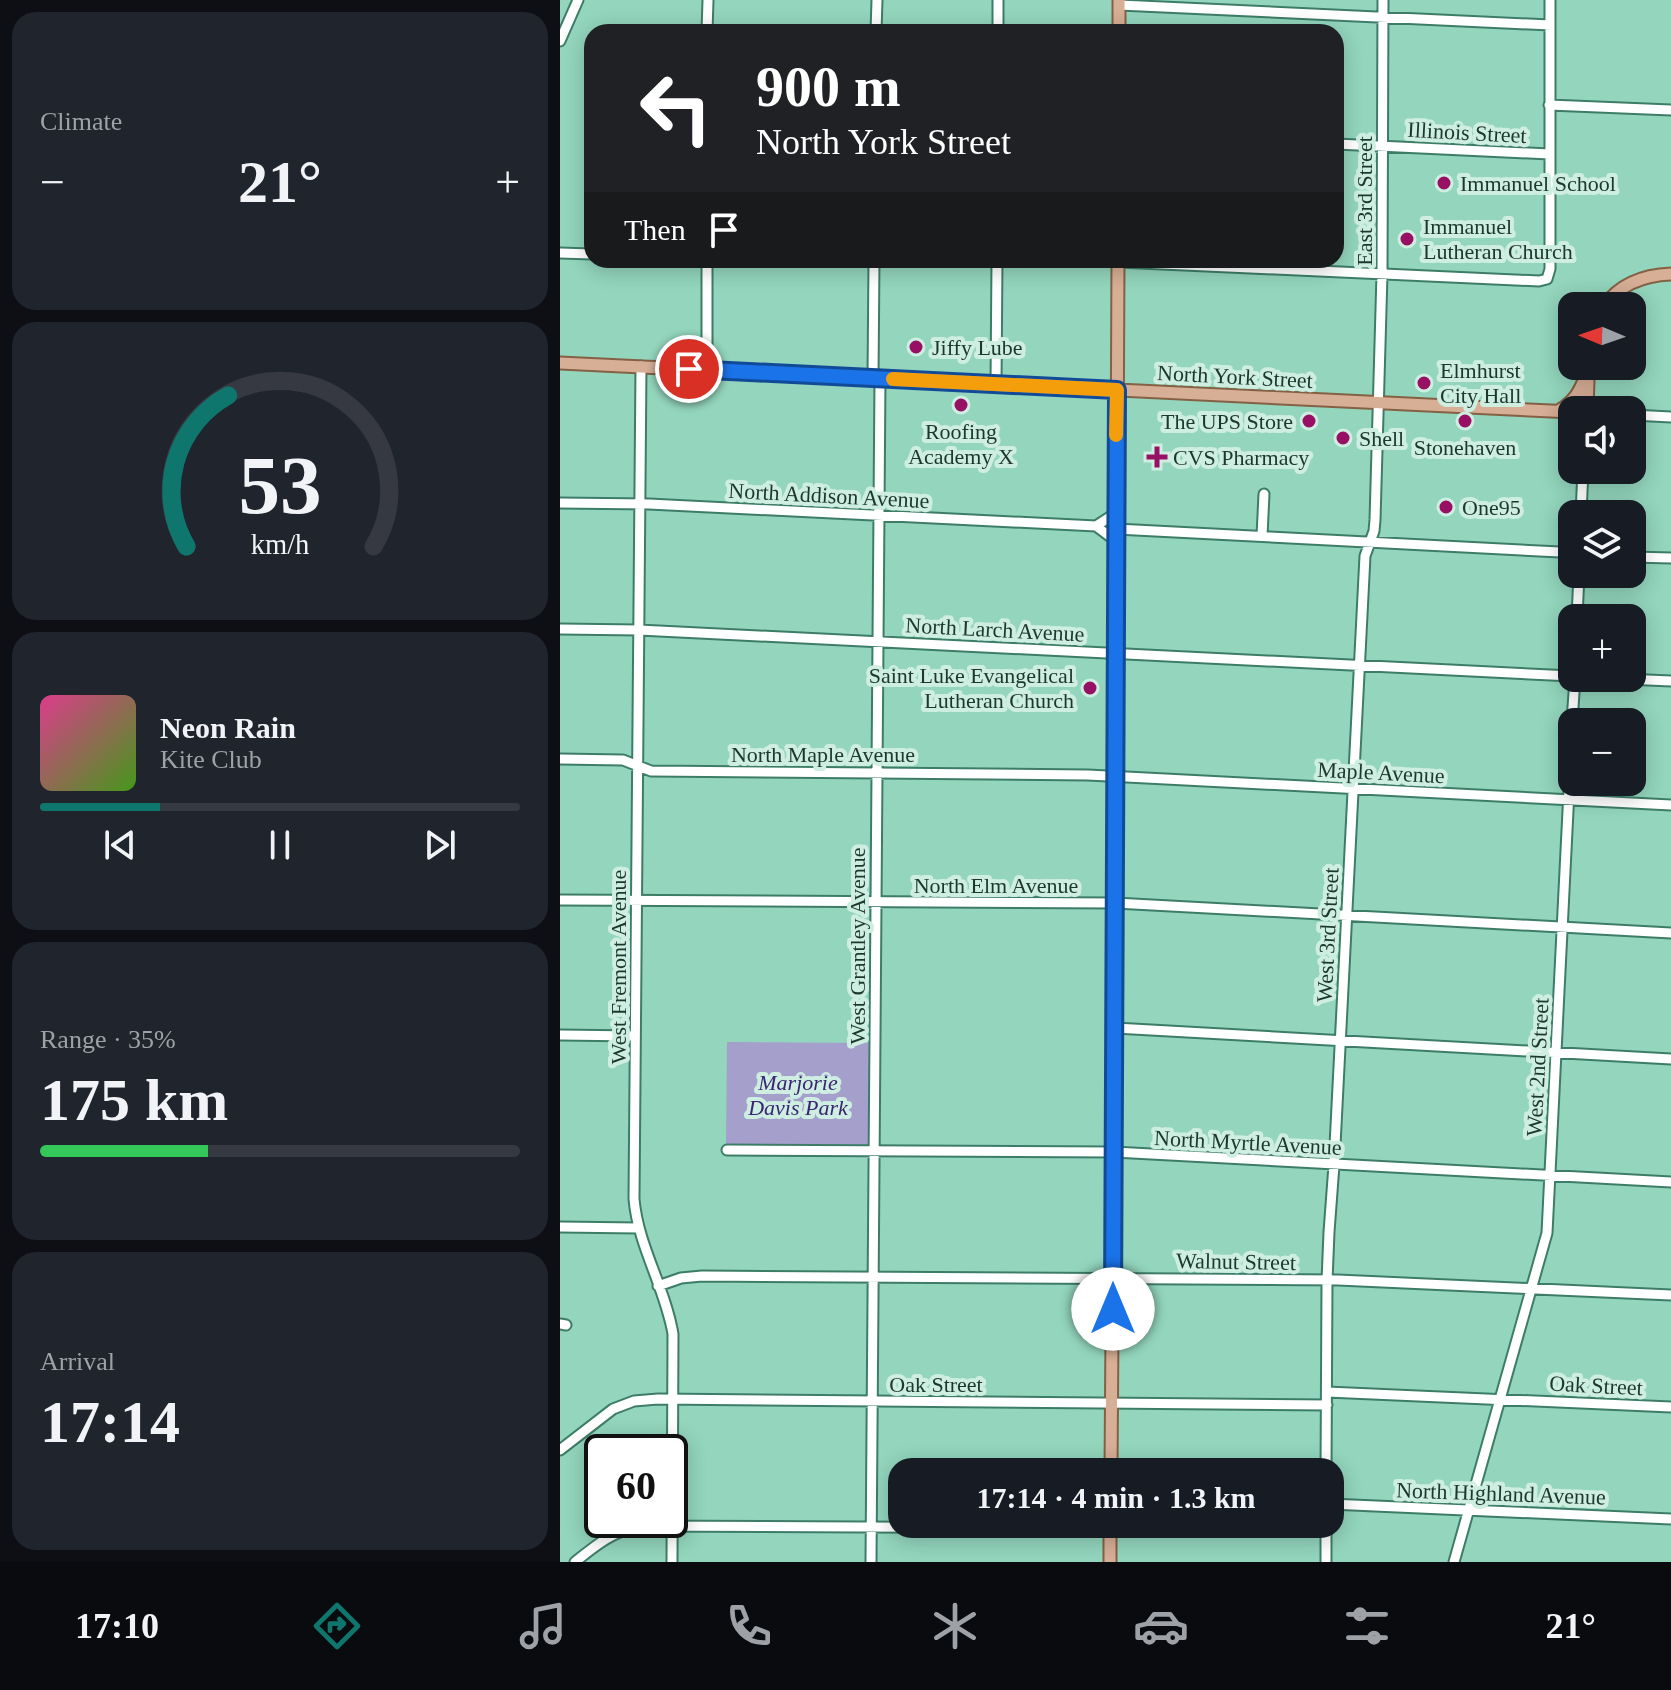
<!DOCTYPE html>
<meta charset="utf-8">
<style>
:root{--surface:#171b24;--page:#20242c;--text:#f1f3f6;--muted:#9ea1a6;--line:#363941;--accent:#0f766e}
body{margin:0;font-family:"Times New Roman",serif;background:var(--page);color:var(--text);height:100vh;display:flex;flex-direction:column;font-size:30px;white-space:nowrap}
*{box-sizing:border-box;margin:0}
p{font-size:26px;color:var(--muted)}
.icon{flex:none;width:44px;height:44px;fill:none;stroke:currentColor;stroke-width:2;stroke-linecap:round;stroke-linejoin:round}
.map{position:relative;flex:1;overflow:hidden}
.side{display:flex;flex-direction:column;gap:12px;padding:12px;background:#0d0f14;width:560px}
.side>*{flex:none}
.guide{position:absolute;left:24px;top:24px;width:760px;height:244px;border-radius:24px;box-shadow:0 4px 20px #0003;background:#202124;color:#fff;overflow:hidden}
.needle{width:52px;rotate:272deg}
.buttons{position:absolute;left:998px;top:292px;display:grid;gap:16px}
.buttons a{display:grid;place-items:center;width:88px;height:88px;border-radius:16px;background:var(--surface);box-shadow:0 4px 20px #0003;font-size:40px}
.speed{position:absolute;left:24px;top:1434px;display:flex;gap:16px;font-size:40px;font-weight:700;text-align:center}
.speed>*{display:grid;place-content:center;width:104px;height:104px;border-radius:50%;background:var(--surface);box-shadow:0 4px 20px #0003;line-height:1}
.speed .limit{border:4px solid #111;border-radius:12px;background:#fff;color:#111}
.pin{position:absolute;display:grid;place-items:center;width:68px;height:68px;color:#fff;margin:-34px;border:4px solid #fff;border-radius:50%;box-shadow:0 2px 8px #0007}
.me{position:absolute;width:88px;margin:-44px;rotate:0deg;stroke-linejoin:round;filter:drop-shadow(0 0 6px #0008)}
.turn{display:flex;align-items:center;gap:28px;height:168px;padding:0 40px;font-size:36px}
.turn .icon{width:104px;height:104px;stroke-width:2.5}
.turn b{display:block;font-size:56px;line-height:68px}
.then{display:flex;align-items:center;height:76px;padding:0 40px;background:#0003;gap:16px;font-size:30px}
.big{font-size:60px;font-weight:700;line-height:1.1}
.side .card{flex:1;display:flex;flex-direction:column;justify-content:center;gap:12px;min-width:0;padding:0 28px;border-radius:24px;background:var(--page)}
.side .dial{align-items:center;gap:0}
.dial svg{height:208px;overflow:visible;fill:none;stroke:var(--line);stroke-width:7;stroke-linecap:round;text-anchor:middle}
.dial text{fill:var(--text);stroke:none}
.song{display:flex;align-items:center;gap:24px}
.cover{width:96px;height:96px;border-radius:12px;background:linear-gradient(135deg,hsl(330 70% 55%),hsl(100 70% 35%))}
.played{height:8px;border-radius:4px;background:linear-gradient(90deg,var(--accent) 25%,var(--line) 25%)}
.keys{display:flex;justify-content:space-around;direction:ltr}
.heat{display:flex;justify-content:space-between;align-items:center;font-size:44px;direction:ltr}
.charge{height:12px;border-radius:6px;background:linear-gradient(90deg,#34c759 35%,var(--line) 0)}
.trip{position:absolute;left:328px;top:1458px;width:456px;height:80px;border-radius:24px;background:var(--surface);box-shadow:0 4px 20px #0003;font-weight:700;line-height:80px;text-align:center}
.dock{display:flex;height:128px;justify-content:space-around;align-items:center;background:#090b0e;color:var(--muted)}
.dock .icon{width:56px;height:56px}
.dock .on{color:var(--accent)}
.dock b{font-size:36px;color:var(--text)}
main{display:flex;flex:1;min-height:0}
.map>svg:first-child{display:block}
.green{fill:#a49fcb}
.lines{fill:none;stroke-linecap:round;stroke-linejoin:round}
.minor-casing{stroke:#3d7d68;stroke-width:13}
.major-casing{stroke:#846144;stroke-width:15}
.minor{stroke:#fff;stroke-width:9}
.major{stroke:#d7ae96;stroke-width:11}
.route-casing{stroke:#114b97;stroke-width:20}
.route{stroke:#1a73e8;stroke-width:14}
.slow{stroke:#f59e0b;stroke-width:14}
.poi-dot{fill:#981064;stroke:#ceeee1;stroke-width:3}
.labels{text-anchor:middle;stroke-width:8;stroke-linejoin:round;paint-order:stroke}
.street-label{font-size:22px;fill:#1c372d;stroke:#ceeee1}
.poi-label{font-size:22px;fill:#1c372d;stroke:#ceeee1;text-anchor:start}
.park-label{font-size:22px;font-style:italic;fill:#392571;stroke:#ceeee1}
</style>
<main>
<section class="side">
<div class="card"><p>Climate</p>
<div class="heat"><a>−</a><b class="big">21°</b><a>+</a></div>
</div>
<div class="card dial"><svg viewBox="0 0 100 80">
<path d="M14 69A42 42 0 1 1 86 69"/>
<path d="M14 69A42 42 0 0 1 30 11" stroke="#0f766e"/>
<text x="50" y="56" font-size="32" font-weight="700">53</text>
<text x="50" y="72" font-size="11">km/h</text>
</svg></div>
<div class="card">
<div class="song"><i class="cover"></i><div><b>Neon Rain</b><p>Kite Club</p></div></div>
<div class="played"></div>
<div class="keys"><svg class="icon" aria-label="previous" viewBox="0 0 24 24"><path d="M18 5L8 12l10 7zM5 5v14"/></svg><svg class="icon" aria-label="pause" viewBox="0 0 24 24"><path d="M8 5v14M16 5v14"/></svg><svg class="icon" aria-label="next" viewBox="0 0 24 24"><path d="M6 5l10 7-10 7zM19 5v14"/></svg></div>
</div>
<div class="card"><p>Range · 35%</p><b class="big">175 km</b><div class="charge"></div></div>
<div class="card"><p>Arrival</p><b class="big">17:14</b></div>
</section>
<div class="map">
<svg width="1111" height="1562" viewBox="0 0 1111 1562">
<rect width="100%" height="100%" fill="#93d5bd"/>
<!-- green -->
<path class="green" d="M167 1042 310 1043V1141L308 1146H166Z"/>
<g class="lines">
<!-- minor casing -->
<g class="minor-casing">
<path id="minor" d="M559 5 990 25
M147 32 148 0
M316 32 317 0
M438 32V0
M0 41 18 0
M989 105 1111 110
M776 144 989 154
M0 253 32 254
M558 262 979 281 987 279 990 269V0
M81 366 74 1199C78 1246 105 1287 113 1334L112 1562
M147 370V260
M313 378 314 260
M436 384 437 260
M1072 415 1111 417
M0 503 89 504 536 526 556 541
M1021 514 1023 470
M536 526 556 513
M556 529 1000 552 1005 556H1012
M702 536 704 494
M1000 552 1005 549H1012
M1072 557 1111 558
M1017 618 1019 574
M0 629 79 630 1012 676
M1042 678 1111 681
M1012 722 1015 678
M0 759 63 760 91 771 528 775 1111 805
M0 900 555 903 1111 933
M555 1028 1111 1059
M0 1035 75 1036
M167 1150 554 1152 1111 1182
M0 1227 78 1228
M98 1286 121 1278 142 1276 778 1280 1111 1295
M0 1324 6 1325
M767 1392 1111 1407
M0 1450 53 1409 74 1401 98 1399 767 1405
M766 1472 767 1281 769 1232 774 1165 805 556 814 531 815 520 822 274 823 0
M770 1504 1111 1519
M15 1562C35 1546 53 1531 79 1526L766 1529
M311 1562 320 378
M766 1562V1524
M894 1562 987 1233 1012 730"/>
</g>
<!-- major casing -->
<g class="major-casing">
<path id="major" d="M559 32V0
M1044 306C1060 284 1084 275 1111 274
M0 363 1012 412
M1000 410C1018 399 1021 387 1029 369
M1027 410 1028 379
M551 1472 555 903 558 260
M550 1562V1524"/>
</g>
<!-- minor -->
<use href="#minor" class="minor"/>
<!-- major -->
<use href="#major" class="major"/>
</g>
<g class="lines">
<!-- route casing -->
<g class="route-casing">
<path id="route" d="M129 369 557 390 553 1309"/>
</g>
<!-- route -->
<use href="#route" class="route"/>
<!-- slow -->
<path class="slow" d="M333 379 557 390 556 435"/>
</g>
<!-- markers -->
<g class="poi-dot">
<circle cx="884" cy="183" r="8"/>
<circle cx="847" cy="239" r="8"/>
<circle cx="356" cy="347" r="8"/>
<circle cx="864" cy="383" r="8"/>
<circle cx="401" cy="405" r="8"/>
<circle cx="749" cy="421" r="8"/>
<circle cx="905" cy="421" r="8"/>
<circle cx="783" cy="438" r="8"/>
<path d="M593 445h8v8h8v8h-8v8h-8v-8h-8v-8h8z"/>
<circle cx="886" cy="507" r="8"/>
<circle cx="530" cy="688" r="8"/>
</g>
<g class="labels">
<!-- street labels -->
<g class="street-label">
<text transform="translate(907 132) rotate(3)" y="8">Illinois Street</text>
<text transform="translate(804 201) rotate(-90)" y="8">East 3rd Street</text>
<text transform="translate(675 376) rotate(3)" y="8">North York Street</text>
<text transform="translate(269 495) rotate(3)" y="8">North Addison Avenue</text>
<text transform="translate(435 629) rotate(3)" y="8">North Larch Avenue</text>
<text x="263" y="762">North Maple Avenue</text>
<text transform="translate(821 772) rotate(3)" y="8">Maple Avenue</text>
<text x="436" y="893">North Elm Avenue</text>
<text transform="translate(767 935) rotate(-87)" y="8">West 3rd Street</text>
<text transform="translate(297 946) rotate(-90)" y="8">West Grantley Avenue</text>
<text transform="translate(58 967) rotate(-90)" y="8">West Fremont Avenue</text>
<text transform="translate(977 1067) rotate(-87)" y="8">West 2nd Street</text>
<text transform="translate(688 1142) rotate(3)" y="8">North Myrtle Avenue</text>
<text transform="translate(676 1261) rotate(1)" y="8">Walnut Street</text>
<text x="376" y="1392">Oak Street</text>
<text transform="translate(1036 1385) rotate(3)" y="8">Oak Street</text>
<text transform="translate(941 1493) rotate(2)" y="8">North Highland Avenue</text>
</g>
<!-- poi labels -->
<g class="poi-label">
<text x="900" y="191">Immanuel School</text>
<text x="863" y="234">Immanuel<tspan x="863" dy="25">Lutheran Church</tspan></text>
<text x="372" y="355">Jiffy Lube</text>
<text x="880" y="378">Elmhurst<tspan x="880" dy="25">City Hall</tspan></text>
<text x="733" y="429" text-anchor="end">The UPS Store</text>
<text x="401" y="439" text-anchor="middle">Roofing<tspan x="401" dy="25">Academy X</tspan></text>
<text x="799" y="446">Shell</text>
<text x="905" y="455" text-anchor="middle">Stonehaven</text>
<text x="613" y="465">CVS Pharmacy</text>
<text x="902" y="515">One95</text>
<text x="514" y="683" text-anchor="end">Saint Luke Evangelical<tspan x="514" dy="25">Lutheran Church</tspan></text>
</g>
<!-- park labels -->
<g class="park-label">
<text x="238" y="1090">Marjorie<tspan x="238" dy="25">Davis Park</tspan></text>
</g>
</g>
</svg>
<div class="buttons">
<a><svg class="needle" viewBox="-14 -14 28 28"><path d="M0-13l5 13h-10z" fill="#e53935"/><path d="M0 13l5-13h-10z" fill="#9ea1a6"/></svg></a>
<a><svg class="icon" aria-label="sound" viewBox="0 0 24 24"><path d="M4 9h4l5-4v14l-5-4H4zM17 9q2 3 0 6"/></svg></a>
<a><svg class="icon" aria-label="layers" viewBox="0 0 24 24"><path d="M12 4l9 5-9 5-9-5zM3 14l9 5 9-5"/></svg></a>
<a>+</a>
<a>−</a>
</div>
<div class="speed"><div class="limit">60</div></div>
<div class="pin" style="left:129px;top:369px;background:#d93025"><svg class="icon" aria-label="arrive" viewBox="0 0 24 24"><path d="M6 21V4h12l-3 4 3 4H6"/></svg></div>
<svg class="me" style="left:553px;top:1309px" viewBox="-20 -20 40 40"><circle r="19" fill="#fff"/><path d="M0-13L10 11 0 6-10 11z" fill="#1a73e8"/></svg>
<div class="trip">17:14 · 4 min · 1.3 km</div>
<div class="guide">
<div class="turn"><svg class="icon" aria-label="left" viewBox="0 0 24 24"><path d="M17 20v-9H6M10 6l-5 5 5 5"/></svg><div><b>900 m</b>North York Street</div></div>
<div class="then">Then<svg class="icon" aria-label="arrive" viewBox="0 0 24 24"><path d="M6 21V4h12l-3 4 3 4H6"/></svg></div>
</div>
</div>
</main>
<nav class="dock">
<b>17:10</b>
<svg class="icon on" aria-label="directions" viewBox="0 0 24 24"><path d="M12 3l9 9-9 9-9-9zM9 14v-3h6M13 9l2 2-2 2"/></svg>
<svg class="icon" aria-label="music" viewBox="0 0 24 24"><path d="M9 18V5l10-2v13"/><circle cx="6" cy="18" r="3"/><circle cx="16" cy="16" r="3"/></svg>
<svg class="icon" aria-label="phone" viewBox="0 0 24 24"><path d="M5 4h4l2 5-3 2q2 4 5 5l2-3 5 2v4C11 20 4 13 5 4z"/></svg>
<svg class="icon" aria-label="climate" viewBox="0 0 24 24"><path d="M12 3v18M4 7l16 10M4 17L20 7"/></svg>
<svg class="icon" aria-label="car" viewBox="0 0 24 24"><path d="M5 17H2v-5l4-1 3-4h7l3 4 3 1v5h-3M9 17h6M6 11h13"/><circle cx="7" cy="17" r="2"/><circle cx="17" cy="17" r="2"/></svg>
<svg class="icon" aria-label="filters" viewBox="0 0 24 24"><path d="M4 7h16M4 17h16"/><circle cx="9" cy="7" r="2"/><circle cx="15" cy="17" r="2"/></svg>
<b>21°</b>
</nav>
